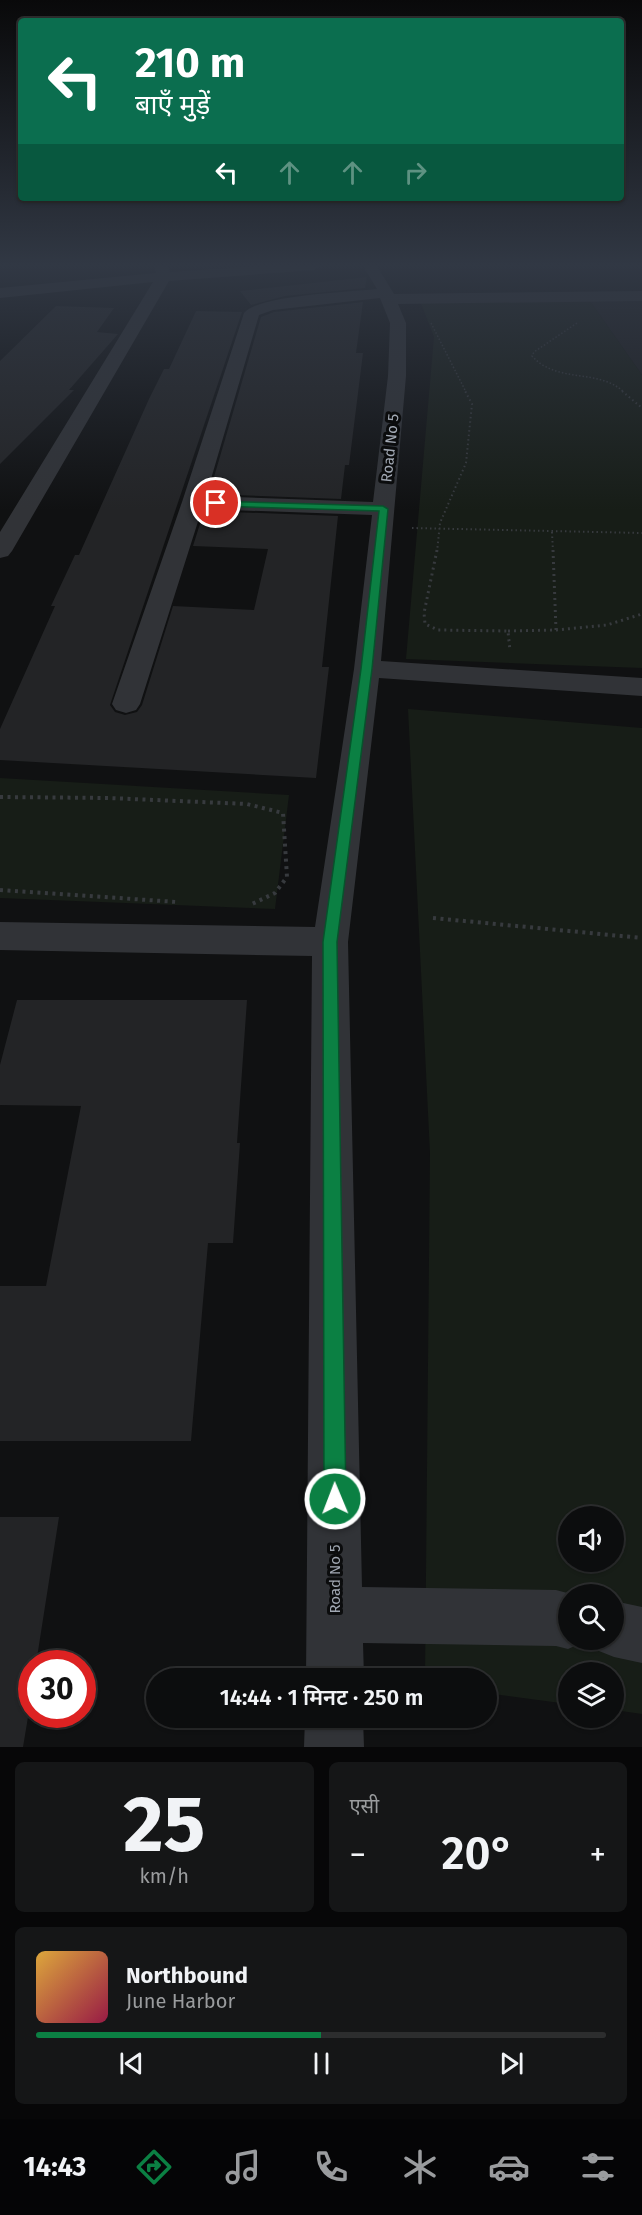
<!DOCTYPE html>
<html lang="hi">
<meta charset="utf-8">
<style>
:root{--surface:#0c0d0e;--page:#151617;--text:#f1f3f6;--muted:#9a9c9e;--line:#2c2d2e;--accent:#0b8043}
body{margin:0;font-family:"Fira Sans","Noto Sans Devanagari",sans-serif;background:var(--page);color:var(--text);height:100vh;display:flex;flex-direction:column;font-size:22px;white-space:nowrap}
*{box-sizing:border-box;margin:0}
p{font-size:20px;color:var(--muted)}
.icon{flex:none;width:33px;height:33px;fill:none;stroke:currentColor;stroke-width:2;stroke-linecap:round;stroke-linejoin:round}
.map{position:relative;height:1747px;overflow:hidden}
.side{display:flex;flex-direction:column;gap:15px;padding:15px;background:#070708;flex:1}
.side>*{flex:none}
.banner{position:absolute;left:18px;top:18px;width:606px;height:183px;border-radius:6px;box-shadow:0 2px 4px #0004,0 0 0 2px var(--line);background:#0b6e4f;color:#fff;overflow:hidden}
.buttons{position:absolute;left:558px;top:1506px;display:grid;gap:12px}
.buttons a{display:grid;place-items:center;width:66px;height:66px;border-radius:50%;background:var(--surface);box-shadow:0 2px 4px #0004,0 0 0 2px var(--line);font-size:30px}
.speed{position:absolute;left:18px;top:1650px;display:flex;gap:12px;font-size:30px;font-weight:700;text-align:center}
.speed>*{display:grid;place-content:center;width:78px;height:78px;border-radius:50%;background:var(--surface);box-shadow:0 2px 4px #0004,0 0 0 2px var(--line);line-height:1}
.speed .limit{border:9px solid #d22;background:#fff;color:#111}
.pin{position:absolute;display:grid;place-items:center;width:51px;height:51px;color:#fff;margin:-26px;border:3px solid #fff;border-radius:50%;box-shadow:0 2px 6px #0007}
.me{position:absolute;width:66px;margin:-33px;rotate:359deg;stroke-linejoin:round;filter:drop-shadow(0 0 4px #0008)}
.turn{display:flex;align-items:center;gap:21px;height:126px;padding:0 18px;font-size:27px}
.turn .icon{width:78px;height:78px;stroke-width:2.5}
.turn b{display:block;font-size:42px;line-height:51px}
.lanes{display:flex;align-items:center;height:57px;padding:0 18px;background:#0003;justify-content:center;gap:30px;direction:ltr}
.lanes .off{opacity:.35}
.big{font-size:45px;font-weight:600;line-height:1.1}
.side .widget{flex:1;display:flex;flex-direction:column;justify-content:center;gap:9px;min-width:0;padding:0 21px;border-radius:9px;background:var(--page)}
.side .dial{align-items:center;gap:0}
.dial b{font-size:78px;line-height:1}
.song{display:flex;align-items:center;gap:18px}
.cover{width:72px;height:72px;border-radius:9px;background:linear-gradient(135deg,hsl(40 70% 55%),hsl(340 70% 35%))}
.played{height:6px;border-radius:3px;background:linear-gradient(90deg,var(--accent) 50%,var(--line) 50%)}
.keys{display:flex;justify-content:space-around;direction:ltr}
.heat{display:flex;justify-content:space-between;align-items:center;font-size:33px;direction:ltr}
.side .tiles{flex:1;display:grid;gap:15px;grid-template-columns:1fr 1fr}
.widget:last-child{grid-column:span 2}
.trip{position:absolute;left:146px;top:1668px;width:351px;height:60px;border-radius:30px;background:var(--surface);box-shadow:0 2px 4px #0004,0 0 0 2px var(--line);font-weight:600;line-height:60px;text-align:center}
.dock{display:flex;height:96px;justify-content:space-around;align-items:center;background:#050506;color:var(--muted)}
.dock .icon{width:42px;height:42px}
.dock .current{color:var(--accent)}
.dock b{font-size:27px;color:var(--text)}
.map>svg:first-child{display:block}
.built{fill:#1c1d1f}
.green{fill:#171d17;fill-rule:evenodd}
.building{fill:#232426}
.lines{fill:none;stroke-linecap:round;stroke-linejoin:round}
.path-far3{stroke:#373a3e;stroke-width:1.5;stroke-dasharray:1.5 2;stroke-linecap:butt}
.path-far2{stroke:#373a3e;stroke-width:2;stroke-dasharray:1.5 3;stroke-linecap:butt}
.path-far1{stroke:#373a3e;stroke-width:3;stroke-dasharray:2 4;stroke-linecap:butt}
.path{stroke:#373a3e;stroke-width:4;stroke-dasharray:3 4.5;stroke-linecap:butt}
.minor{fill:#313337;fill-rule:evenodd}
.route{fill:#0b8043;stroke:#07532c;stroke-width:1.5}
.labels{text-anchor:middle;stroke-width:6;stroke-linejoin:round;paint-order:stroke}
.street-label{font-size:15px;fill:#a1a8b3;stroke:#0b0c0d}
</style>
<div class="map">
<svg width="642" height="1747" viewBox="0 0 642 1747">
<rect width="100%" height="100%" fill="#101112"/>
<!-- built -->
<path class="built" d="M585 294H642V375Z"/>
<!-- green -->
<path class="green" d="M585 294 642 375V668L406 659 434 337 419 298Z
M408 709 642 728V1714L614 1710V1672H568V1704L486 1693V1678H425L430 1153ZM568 1516H614V1562H568ZM568 1594H614V1640H568Z
M0 778 289 795 275 909 0 898Z"/>
<!-- building -->
<path class="building" d="M367 277 365 288 285 296 251 305 240 291Z
M363 302 356 353H363L349 465H345L341 499 209 494 261 317 274 312Z
M56 306 114 308 97 332 118 334 69 390H74L0 464V361Z
M196 311 242 312 110 705 115 712 125 715 137 712 142 705 173 606 254 610 268 549 193 546 204 511 338 516 322 667H329L316 778 0 760V729L55 606H51L75 555H79L149 399 164 369H169Z
M17 1000H247L237 1143H240L233 1243H208L191 1441H0V1286H46L81 1106 0 1105V1065Z
M0 1517H59L36 1664H32V1693L23 1747H0Z"/>
<g class="lines">
<!-- path-far3 -->
<path class="path-far3" d="M431 323 466 392
M577 323 534 352 532 356C557 384 598 368 624 392"/>
<!-- path-far2 -->
<path class="path-far2" d="M622 391 642 408
M412 528 642 533
M552 532 553 552
M437 552 440 523 466 463 472 404 465 391"/>
<!-- path-far1 -->
<path class="path-far1" d="M437 550 424 613 425 624 438 630 508 631 510 651
M556 630 607 625 642 614
M508 631 556 630 553 550"/>
<!-- path -->
<path class="path" d="M0 797 109 798 247 804 283 813 287 877 275 893 250 905
M0 890 177 902
M433 918 642 938"/>
<!-- minor -->
<path class="minor" d="M154 266H168L170 272 261 266H321L314 270 169 281 12 551 8 556 0 558V532L153 282 0 298V288L156 273Z
M363 266H377L394 294 642 291V301L398 304 406 323V376L381 661 642 678V696L379 678 348 942 362 1587 556 1590 571 1594H568V1640H588L568 1649 556 1646 363 1643 364 1678H306L312 956 0 950V922L315 927 354 669 372 515 202 509 140 704 136 710 126 713 116 710 112 704 182 502 244 313C258 295 351 292 377 289ZM380 298 390 323 388 376 373 502 206 496 259 315 273 310Z
M614 1601 642 1607V1663L614 1657 594 1649 590 1640H614Z
M305 1718H363L364 1747H304Z"/>
</g>
<!-- sky -->
<linearGradient id="sky" x2="0" y2="1"><stop stop-color="#09090a"/><stop offset="0.52" stop-color="#313844"/><stop offset="1" stop-color="#313844" stop-opacity="0"/></linearGradient>
<rect width="642" height="510" fill="url(#sky)"/>
<!-- route -->
<path class="route" d="M213 501 383 506 388 509 372 669 337 942 346 1499 342 1506 335 1510 327 1506 324 1499 323 942 361 669 379 511 216 506 212 503Z"/>
<g class="labels">
<!-- street labels -->
<g class="street-label">
<text transform="translate(390 448) rotate(-84)" y="5">Road No 5</text>
<text transform="translate(335 1579) rotate(-90)" y="5">Road No 5</text>
</g>
</g>
</svg>
<div class="buttons">
<a><svg class="icon" aria-label="sound" viewBox="0 0 24 24"><path d="M4 9h4l5-4v14l-5-4H4zM17 9q2 3 0 6"/></svg></a>
<a><svg class="icon" aria-label="search" viewBox="0 0 24 24"><circle cx="10" cy="10" r="6"/><path d="M15 15l6 6"/></svg></a>
<a><svg class="icon" aria-label="layers" viewBox="0 0 24 24"><path d="M12 4l9 5-9 5-9-5zM3 14l9 5 9-5"/></svg></a>
</div>
<div class="speed"><div class="limit">30</div></div>
<div class="pin" style="left:216px;top:503px;background:#d93025"><svg class="icon" aria-label="arrive" viewBox="0 0 24 24"><path d="M6 21V4h12l-3 4 3 4H6"/></svg></div>
<svg class="me" style="left:335px;top:1499px" viewBox="-20 -20 40 40"><circle r="17" fill="#0b8043" stroke="#fff" stroke-width="3"/><path d="M0-11L8 9 0 5-8 9z" fill="#fff"/></svg>
<div class="trip">14:44 · 1 मिनट · 250 m</div>
<div class="banner">
<div class="turn"><svg class="icon" aria-label="left" viewBox="0 0 24 24"><path d="M17 20v-9H6M10 6l-5 5 5 5"/></svg><div><b>210 m</b>बाएँ मुड़ें</div></div>
<div class="lanes"><svg class="icon" aria-label="left" viewBox="0 0 24 24"><path d="M17 20v-9H6M10 6l-5 5 5 5"/></svg><svg class="icon off" aria-label="ahead" viewBox="0 0 24 24"><path d="M12 20V5M6 11l6-6 6 6"/></svg><svg class="icon off" aria-label="ahead" viewBox="0 0 24 24"><path d="M12 20V5M6 11l6-6 6 6"/></svg><svg class="icon off" aria-label="right" viewBox="0 0 24 24"><path d="M7 20v-9h11M14 6l5 5-5 5"/></svg></div>
</div>
</div>
<section class="side">
<div class="tiles">
<div class="widget dial"><b>25</b><p>km/h</p></div>
<div class="widget"><p>एसी</p>
<div class="heat"><a>−</a><b class="big">20°</b><a>+</a></div>
</div>
<div class="widget">
<div class="song"><i class="cover"></i><div><b>Northbound</b><p>June Harbor</p></div></div>
<div class="played"></div>
<div class="keys"><svg class="icon" aria-label="previous" viewBox="0 0 24 24"><path d="M18 5L8 12l10 7zM5 5v14"/></svg><svg class="icon" aria-label="pause" viewBox="0 0 24 24"><path d="M8 5v14M16 5v14"/></svg><svg class="icon" aria-label="next" viewBox="0 0 24 24"><path d="M6 5l10 7-10 7zM19 5v14"/></svg></div>
</div>
</div>
</section>
<nav class="dock">
<b>14:43</b>
<svg class="icon current" aria-label="directions" viewBox="0 0 24 24"><path d="M12 3l9 9-9 9-9-9zM9 14v-3h6M13 9l2 2-2 2"/></svg>
<svg class="icon" aria-label="music" viewBox="0 0 24 24"><path d="M9 18V5l10-2v13"/><circle cx="6" cy="18" r="3"/><circle cx="16" cy="16" r="3"/></svg>
<svg class="icon" aria-label="phone" viewBox="0 0 24 24"><path d="M5 4h4l2 5-3 2q2 4 5 5l2-3 5 2v4C11 20 4 13 5 4z"/></svg>
<svg class="icon" aria-label="climate" viewBox="0 0 24 24"><path d="M12 3v18M4 7l16 10M4 17L20 7"/></svg>
<svg class="icon" aria-label="car" viewBox="0 0 24 24"><path d="M5 17H2v-5l4-1 3-4h7l3 4 3 1v5h-3M9 17h6M6 11h13"/><circle cx="7" cy="17" r="2"/><circle cx="17" cy="17" r="2"/></svg>
<svg class="icon" aria-label="filters" viewBox="0 0 24 24"><path d="M4 7h16M4 17h16"/><circle cx="9" cy="7" r="2"/><circle cx="15" cy="17" r="2"/></svg>
</nav>
